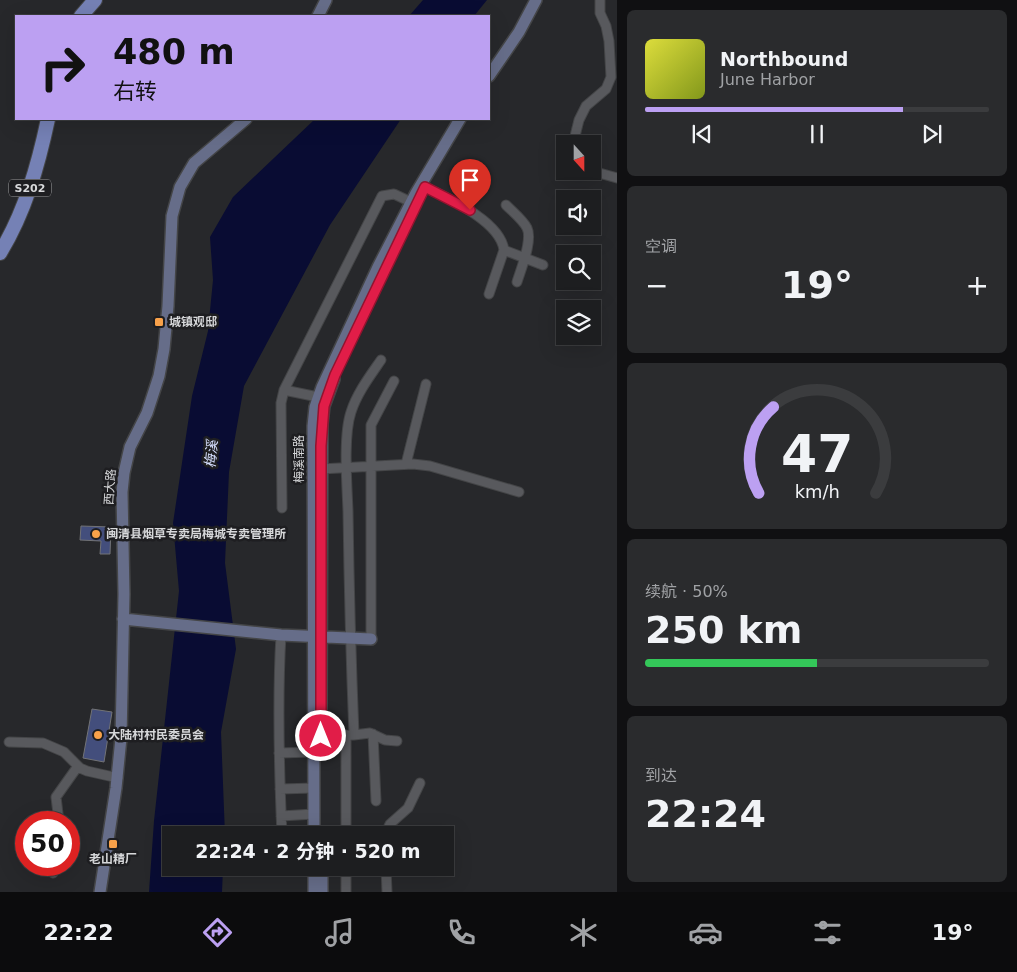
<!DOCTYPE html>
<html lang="zh">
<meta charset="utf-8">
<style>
:root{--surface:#1d1e20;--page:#2a2b2d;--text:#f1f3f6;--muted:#a0a2a5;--line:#3b3c3e;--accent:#bca0f2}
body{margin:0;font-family:"DejaVu Sans","Noto Sans SC",sans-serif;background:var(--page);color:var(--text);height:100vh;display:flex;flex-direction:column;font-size:19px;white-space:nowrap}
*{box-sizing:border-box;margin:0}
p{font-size:16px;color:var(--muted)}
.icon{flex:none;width:28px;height:28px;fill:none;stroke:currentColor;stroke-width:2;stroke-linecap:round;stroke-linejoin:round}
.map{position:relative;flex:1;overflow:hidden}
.details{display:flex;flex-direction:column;gap:10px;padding:10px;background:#101012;width:400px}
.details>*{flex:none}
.banner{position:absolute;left:15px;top:15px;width:475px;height:105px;border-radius:0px;box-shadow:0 5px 20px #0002,0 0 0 1px var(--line);background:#bca0f2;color:#111;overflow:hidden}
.needle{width:32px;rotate:159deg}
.tools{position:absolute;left:556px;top:135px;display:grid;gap:10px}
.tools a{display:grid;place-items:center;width:45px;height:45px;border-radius:0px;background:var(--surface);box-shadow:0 5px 20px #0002,0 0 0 1px var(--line);font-size:25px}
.speed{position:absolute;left:15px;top:811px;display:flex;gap:10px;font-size:25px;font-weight:700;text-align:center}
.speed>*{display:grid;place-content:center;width:65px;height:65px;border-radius:50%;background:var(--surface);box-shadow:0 5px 20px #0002,0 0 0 1px var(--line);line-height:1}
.speed .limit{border:8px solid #d22;background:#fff;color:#111}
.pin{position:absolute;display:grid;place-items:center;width:42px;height:42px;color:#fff;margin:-51px -21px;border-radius:50% 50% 50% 0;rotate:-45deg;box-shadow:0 0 5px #0007}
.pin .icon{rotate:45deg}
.me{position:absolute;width:55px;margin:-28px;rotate:0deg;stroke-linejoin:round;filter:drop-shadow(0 0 4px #0008)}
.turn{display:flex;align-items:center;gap:18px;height:105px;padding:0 15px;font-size:22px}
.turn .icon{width:65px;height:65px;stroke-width:2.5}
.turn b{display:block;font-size:35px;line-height:42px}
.big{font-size:38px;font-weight:700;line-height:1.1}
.details .card{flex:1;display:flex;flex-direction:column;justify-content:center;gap:8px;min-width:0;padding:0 18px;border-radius:8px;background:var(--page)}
.details .dial{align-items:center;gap:0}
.dial svg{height:130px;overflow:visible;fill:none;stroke:var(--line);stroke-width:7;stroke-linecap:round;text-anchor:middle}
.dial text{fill:var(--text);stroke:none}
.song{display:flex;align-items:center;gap:15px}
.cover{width:60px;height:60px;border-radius:8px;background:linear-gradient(135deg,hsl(60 70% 55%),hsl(70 70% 35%))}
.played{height:5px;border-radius:2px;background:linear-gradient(90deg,var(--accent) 75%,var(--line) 75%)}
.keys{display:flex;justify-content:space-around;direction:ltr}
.heat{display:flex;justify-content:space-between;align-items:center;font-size:28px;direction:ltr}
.charge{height:8px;border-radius:4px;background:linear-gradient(90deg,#34c759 50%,var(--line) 0)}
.trip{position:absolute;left:162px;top:826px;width:292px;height:50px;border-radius:0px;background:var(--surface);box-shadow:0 5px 20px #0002,0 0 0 1px var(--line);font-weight:700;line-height:50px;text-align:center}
.dock{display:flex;height:80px;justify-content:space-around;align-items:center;background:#0c0c0d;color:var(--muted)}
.dock .icon{width:35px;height:35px}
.dock .on{color:var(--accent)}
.dock b{font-size:22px;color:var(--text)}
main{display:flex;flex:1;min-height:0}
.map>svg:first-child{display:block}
.water{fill:#090c33}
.building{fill:#434e7c;stroke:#727376}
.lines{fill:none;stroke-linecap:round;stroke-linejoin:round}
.street-casing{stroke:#444547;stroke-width:11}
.secondary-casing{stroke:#444547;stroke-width:14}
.primary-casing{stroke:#444547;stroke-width:16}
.street{stroke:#58595d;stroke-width:9}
.secondary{stroke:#666d89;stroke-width:11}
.primary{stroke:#7581b5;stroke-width:14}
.route-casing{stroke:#92132f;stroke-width:12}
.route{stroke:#e11d48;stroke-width:9}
.poi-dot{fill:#f8a14a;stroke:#1e1e21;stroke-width:2}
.labels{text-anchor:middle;stroke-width:5;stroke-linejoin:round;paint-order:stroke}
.shield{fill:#1e1e21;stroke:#a0a0a2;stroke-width:1}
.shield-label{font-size:11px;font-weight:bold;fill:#d7d8da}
.poi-label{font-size:12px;font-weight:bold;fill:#d7d8da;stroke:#1e1e21;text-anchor:start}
.street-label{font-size:12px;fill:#d7d8da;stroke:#1e1e21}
.water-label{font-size:14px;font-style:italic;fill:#d5defd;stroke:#1e1e21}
</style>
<main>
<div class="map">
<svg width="617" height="892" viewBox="0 0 617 892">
<rect width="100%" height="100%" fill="#27282b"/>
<!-- water -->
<path class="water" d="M423 0H487L474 16H409Z
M315 119H401L330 225 244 386 229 472 225 563 236 649 221 732 225 835H171V868H223L222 892H149L154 821 179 591 173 523 192 396 208 331 213 280 210 237 233 197Z"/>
<!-- building -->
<path class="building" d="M81 526 111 527 110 554H100L101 541 80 540Z
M92 709 112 712 104 762 83 758Z"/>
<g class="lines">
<!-- street casing -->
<g class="street-casing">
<path id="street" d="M573 144 579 120 586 106 606 89 611 77 609 41 606 26 600 13V0
M592 171 617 178
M421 185C445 197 500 220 504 250L543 265
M506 205C513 212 523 220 527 228 533 240 521 269 517 282
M489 294 504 250
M284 390 318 397
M406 464 426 384
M321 469 413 464 430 466 519 492
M282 508 281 403 284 390 382 196 394 194 411 202
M281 635C277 702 279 768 282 835
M371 639V425L394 381
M373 734 376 801
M354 735 370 733 385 740 397 741
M313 737 354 735C351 660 349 586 348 511 347 485 343 436 351 412 357 393 370 376 381 360
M9 742 43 743 64 752 80 768 87 771 118 778
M279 753 313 752
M280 789 314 788
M281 816 314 814
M59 822 56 797 78 766
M346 835V735
M385 835 390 824 408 808 420 783
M283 868V869L312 868
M386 868 387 892
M53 873 55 865
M346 892V868"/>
</g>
<!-- secondary casing -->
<g class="secondary-casing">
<path id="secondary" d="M318 16 326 0
M489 76 519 32 536 0
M123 619 281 635 371 639
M321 711 322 424 324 406 334 379
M314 835 313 426 315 407 322 387 378 267 416 193 460 119
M322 868V892
M100 892 116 788 121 738 124 594 122 492 124 473 130 447 147 413 159 376 164 349 168 306 172 216 180 187 194 163 246 119
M314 892V868"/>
</g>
<!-- primary casing -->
<g class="primary-casing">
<path id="primary" d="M81 16 95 0
M0 253C25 212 38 166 48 119"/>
</g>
<!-- street -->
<use href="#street" class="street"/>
<!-- secondary -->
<use href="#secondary" class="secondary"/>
<!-- primary -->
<use href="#primary" class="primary"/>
</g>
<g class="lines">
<!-- route casing -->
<g class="route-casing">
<path id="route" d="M321 736V446L324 406 335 375 425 187 470 210"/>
</g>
<!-- route -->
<use href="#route" class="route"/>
</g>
<!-- markers -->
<g class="poi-dot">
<rect x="154" y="317" width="10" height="10" rx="2.5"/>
<circle cx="96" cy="534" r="5"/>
<circle cx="98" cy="735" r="5"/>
<rect x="108" y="839" width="10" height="10" rx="2.5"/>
</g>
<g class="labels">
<!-- shield labels -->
<rect class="shield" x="9" y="179.5" width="42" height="17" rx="4"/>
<g class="shield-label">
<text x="30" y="192">S202</text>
</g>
<!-- poi labels -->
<g class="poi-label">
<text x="169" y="326">城镇观邸</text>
<text x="106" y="538">闽清县烟草专卖局梅城专卖管理所</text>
<text x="108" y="739">大陆村村民委员会</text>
<text x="113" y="863" text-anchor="middle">老山精厂</text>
</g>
<!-- street labels -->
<g class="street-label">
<text transform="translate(299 459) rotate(-90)" y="4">梅溪南路</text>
<text transform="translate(110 487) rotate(-86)" y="4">西大路</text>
</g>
<!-- water labels -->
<g class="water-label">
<text transform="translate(211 454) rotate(-85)" y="5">梅溪</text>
</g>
</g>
</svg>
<div class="tools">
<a><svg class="needle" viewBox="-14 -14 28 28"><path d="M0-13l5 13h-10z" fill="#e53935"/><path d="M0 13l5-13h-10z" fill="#a0a2a5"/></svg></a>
<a><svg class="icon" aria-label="sound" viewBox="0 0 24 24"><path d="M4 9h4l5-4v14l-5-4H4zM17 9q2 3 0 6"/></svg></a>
<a><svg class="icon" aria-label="search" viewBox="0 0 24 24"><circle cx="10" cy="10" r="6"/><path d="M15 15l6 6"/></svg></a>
<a><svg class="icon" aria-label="layers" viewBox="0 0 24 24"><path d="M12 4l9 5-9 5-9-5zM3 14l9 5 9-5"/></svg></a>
</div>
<div class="speed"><div class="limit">50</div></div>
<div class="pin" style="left:470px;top:210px;background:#d93025"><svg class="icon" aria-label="arrive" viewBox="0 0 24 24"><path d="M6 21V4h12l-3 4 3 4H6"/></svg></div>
<svg class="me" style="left:321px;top:736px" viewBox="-20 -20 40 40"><circle r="17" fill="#e11d48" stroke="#fff" stroke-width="3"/><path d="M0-11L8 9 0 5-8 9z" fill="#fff"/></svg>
<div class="trip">22:24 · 2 分钟 · 520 m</div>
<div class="banner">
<div class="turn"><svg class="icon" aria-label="right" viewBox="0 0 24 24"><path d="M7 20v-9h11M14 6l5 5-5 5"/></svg><div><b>480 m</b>右转</div></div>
</div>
</div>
<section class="details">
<div class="card">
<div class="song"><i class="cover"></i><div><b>Northbound</b><p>June Harbor</p></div></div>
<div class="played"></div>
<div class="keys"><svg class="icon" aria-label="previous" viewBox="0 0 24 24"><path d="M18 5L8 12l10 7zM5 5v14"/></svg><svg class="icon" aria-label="pause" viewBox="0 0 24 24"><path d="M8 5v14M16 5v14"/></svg><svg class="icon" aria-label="next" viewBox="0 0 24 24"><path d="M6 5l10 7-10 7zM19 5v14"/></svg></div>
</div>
<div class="card"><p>空调</p>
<div class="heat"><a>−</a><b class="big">19°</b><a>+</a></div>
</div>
<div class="card dial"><svg viewBox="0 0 100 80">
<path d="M14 69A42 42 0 1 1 86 69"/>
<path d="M14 69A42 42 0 0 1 23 16" stroke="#bca0f2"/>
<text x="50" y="56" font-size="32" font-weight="700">47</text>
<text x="50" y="72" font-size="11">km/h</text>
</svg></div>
<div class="card"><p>续航 · 50%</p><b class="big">250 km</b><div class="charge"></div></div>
<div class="card"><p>到达</p><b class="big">22:24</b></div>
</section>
</main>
<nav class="dock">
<b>22:22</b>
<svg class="icon on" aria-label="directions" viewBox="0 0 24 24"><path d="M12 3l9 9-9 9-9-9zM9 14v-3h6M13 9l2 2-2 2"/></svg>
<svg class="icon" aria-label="music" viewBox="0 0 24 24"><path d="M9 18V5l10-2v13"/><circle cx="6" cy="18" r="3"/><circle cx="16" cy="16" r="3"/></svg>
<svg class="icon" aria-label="phone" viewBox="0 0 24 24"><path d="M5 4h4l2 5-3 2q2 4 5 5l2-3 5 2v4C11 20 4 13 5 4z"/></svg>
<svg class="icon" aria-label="climate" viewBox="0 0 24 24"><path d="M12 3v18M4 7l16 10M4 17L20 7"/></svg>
<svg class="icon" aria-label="car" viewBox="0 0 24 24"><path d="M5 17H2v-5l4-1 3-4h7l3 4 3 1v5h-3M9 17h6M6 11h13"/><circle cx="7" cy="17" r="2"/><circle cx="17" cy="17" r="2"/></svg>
<svg class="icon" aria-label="filters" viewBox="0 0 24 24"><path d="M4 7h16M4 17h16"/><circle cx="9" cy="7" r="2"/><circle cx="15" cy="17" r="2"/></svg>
<b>19°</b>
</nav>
